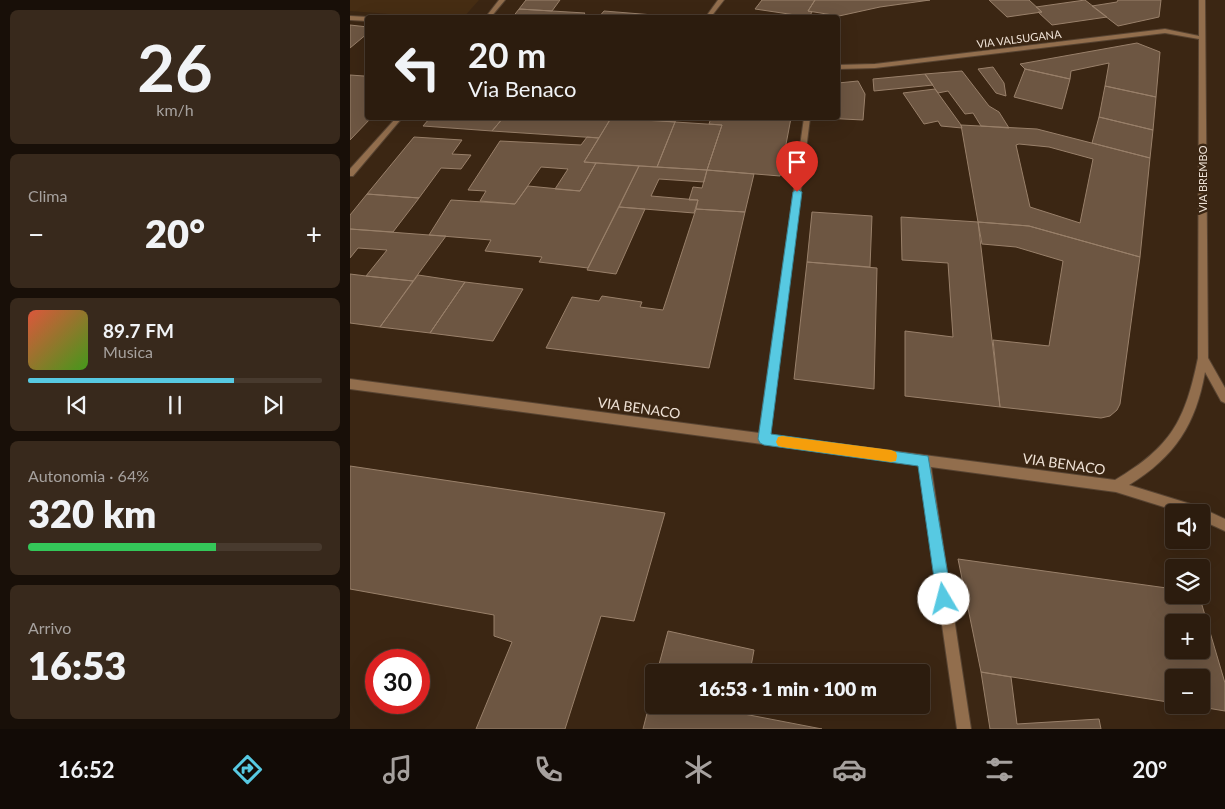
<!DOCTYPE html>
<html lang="it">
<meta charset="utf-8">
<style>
:root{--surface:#2c1c0e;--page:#38291c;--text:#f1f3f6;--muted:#a6a19e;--line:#483a2e;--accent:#57c9e2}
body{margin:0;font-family:Lato,sans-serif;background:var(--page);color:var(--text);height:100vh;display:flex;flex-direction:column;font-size:19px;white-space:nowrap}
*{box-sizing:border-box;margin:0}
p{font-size:16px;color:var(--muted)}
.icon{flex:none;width:28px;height:28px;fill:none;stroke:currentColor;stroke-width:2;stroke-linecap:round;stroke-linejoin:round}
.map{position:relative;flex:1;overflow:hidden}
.panel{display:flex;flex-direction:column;gap:10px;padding:10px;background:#180f08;width:350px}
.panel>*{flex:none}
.hud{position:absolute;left:15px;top:15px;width:475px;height:105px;border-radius:5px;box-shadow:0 5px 20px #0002,0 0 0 1px var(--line);background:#2c1c0e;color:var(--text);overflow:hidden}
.tools{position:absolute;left:815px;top:504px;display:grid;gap:10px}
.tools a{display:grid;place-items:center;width:45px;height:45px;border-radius:5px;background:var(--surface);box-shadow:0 5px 20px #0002,0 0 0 1px var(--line);font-size:25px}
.speed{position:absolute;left:15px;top:649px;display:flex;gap:10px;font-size:25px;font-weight:700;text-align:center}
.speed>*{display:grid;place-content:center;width:65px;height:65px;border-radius:50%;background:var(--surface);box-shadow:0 5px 20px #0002,0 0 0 1px var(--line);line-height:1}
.speed .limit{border:8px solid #d22;background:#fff;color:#111}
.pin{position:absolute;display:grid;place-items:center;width:42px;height:42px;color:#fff;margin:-51px -21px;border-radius:50% 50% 50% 0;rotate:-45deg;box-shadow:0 0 5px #0007}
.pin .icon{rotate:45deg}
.me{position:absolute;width:55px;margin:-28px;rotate:352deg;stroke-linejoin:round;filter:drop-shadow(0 0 4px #0008)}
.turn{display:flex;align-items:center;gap:18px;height:105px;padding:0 20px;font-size:22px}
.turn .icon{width:65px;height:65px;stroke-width:2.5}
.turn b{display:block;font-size:35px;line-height:42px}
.big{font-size:38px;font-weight:800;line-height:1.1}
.panel .widget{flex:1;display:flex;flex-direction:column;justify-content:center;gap:8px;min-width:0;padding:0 18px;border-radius:8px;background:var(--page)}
.panel .dial{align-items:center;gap:0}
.dial b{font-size:65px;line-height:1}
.song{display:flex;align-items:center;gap:15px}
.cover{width:60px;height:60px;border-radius:8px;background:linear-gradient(135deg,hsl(10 70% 55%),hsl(100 70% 35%))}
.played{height:5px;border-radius:2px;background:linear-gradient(90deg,var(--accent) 70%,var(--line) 70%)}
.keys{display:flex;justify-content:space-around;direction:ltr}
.heat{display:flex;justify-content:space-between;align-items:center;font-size:28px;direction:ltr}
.charge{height:8px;border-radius:4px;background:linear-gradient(90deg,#34c759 64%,var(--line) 0)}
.trip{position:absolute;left:295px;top:664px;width:285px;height:50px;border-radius:5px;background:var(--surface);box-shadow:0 5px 20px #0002,0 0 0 1px var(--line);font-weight:800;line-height:50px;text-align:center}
.dock{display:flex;height:80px;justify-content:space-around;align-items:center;background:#120b06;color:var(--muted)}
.dock .icon{width:35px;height:35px}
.dock .on{color:var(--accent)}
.dock b{font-size:22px;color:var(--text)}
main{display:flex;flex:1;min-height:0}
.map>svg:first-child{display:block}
.built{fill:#462d13}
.building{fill:#6d5642;stroke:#99806a;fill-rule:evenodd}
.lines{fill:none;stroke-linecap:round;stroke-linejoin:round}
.street-casing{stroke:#584432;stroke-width:2}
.street{fill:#926e4d;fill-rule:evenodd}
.route{fill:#57c9e2;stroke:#398393}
.slow{fill:#f59e0b}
.labels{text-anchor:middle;stroke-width:5;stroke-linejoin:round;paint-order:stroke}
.far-street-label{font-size:11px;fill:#efe2d6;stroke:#3b2613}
.street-label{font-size:14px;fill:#efe2d6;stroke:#3b2613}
</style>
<main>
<section class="panel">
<div class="widget dial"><b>26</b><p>km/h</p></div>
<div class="widget"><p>Clima</p>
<div class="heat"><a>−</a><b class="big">20°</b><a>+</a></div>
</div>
<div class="widget">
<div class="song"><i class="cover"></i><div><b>89.7 FM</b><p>Musica</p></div></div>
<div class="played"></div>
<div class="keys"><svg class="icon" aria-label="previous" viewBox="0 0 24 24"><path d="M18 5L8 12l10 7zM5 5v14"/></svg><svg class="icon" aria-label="pause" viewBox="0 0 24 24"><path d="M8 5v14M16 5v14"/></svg><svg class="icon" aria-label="next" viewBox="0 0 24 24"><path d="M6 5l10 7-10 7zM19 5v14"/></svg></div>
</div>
<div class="widget"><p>Autonomia · 64%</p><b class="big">320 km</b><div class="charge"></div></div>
<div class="widget"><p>Arrivo</p><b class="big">16:53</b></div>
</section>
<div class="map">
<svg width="875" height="729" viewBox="0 0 875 729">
<rect width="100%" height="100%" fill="#3b2613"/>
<!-- built -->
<path class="built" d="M0 0H129L113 18 80 17 0 11Z"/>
<!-- building -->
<path class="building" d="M176 0H210L202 11 169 9Z
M412 0H465L458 11 462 12 459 17 405 9Z
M465 0H580L530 7 489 16 458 11Z
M639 0H679L692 12 657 17Z
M735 0 757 17 702 25 688 12H692L686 7Z
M768 0H811L809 17 768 26 742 6 767 2Z
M169 9 235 13 231 18H162Z
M254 11 316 16 248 18Z
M0 25 18 27V33L0 48Z
M787 43 810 52 806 97 755 86 759 63 721 71 720 79 675 69 670 64Z
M643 67 654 83 656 96 646 93 628 69Z
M675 69 720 79 712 109 664 97Z
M612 71 639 106 649 112 659 128 631 126 623 113 615 114 598 91 588 93 575 74Z
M18 73V118H21L0 140V75L14 76Z
M575 74 583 85 524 91 523 79Z
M508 81 515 94 513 120 473 118H488V83Z
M755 86 806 97 803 130 749 117Z
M585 89 611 125 612 128 591 126 588 121 574 124 553 93Z
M749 117 803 130 800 158 742 143Z
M80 118H153L142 131 73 126Z
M153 118H261L249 138 142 131Z
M261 118 325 122 307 167 234 162Z
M282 118H327L325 122Z
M361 118H441L430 176 357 170 372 125 359 124Z
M325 122 372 125 357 170 307 167Z
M611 125 687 129 800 158 790 257 679 226 628 222ZM669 144 699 147 743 159 730 223 680 207 666 145Z
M64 137 112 140 102 154 121 155 111 169 91 168 69 198 17 194Z
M237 137 249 138 234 162 246 163 230 191 205 189 218 169 191 167 165 204 130 201 136 191 118 190 150 141 231 145Z
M246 163 289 166 238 268 189 262 192 257 135 251 141 240 79 235 101 200 165 204 178 186 230 191Z
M289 166 357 170 354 182 309 179 301 196 348 200 344 213 269 207Z
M357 170 404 174 395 212 346 209 348 200H339L343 187 352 188Z
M17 194 69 198 43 232 0 229V215Z
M269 207 295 209 266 274 237 270Z
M346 209 395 212 359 368 196 348 222 297 249 301 252 296 292 302 290 307 313 310Z
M462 212 522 216 520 267 457 262Z
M551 217 628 222 650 407 555 396V331L603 337 598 263 552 260Z
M628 222 679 226 790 257 770 404 767 410 760 416 751 418 650 407 643 340 699 346 713 261 666 247 632 244Z
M0 229 79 235 96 236 63 281 16 276 37 250 8 248 0 258Z
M457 262 527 268 524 389 444 379Z
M0 274 16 276 63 281 30 327 0 323Z
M68 275 115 282 80 333 30 327Z
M115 282 173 289 143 341 80 333Z
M0 466 315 513 284 621 251 616 215 729H126L162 642 144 636V615L0 589Z
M608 559 824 589V595H849L875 683V711L839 705H851V678H824V703L631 672ZM824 622H851V650H824Z
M318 631 404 650 400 672H307Z
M631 672 661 677 667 724 749 719 751 729H640Z
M304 686V705H395L394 714 472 729H293Z"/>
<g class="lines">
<!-- street casing -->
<g class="street-casing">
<path id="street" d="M149 0H155L140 18H135Z
M368 0H374L360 18H355Z
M849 0H855L858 358 875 388V403L871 401 855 372C846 424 825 457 779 485L847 506 875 519V531L851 520V512H830L766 492 581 467 621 729H607L569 465 0 389V379L409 433 454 118H460L420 435 765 480C821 447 835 421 848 358L849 39 815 33 525 68 488 69V65L525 64 815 29 849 36Z
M0 16 18 17 19 18 18 21 0 20Z
M46 118H52L3 176H0V169Z"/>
</g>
<!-- street -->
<use href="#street" class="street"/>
</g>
<!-- route -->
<path class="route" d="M447 189 452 192 421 434 578 456 602 599 600 605 594 607 589 605 587 599 568 466 414 445 410 443 408 439 443 192Z"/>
<!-- slow -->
<path class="slow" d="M432 436 541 450 546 452 547 456 546 461 541 462 432 447 428 446 426 442 428 437Z"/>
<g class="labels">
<!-- far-street labels -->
<g class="far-street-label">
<text transform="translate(669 39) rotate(-7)" y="4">VIA VALSUGANA</text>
<text transform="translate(853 179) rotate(-90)" y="4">VIA BREMBO</text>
</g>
<!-- street labels -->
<g class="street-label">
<text transform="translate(289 408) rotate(8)" y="5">VIA BENACO</text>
<text transform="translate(714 464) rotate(8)" y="5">VIA BENACO</text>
</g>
</g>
</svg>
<div class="tools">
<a><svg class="icon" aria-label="sound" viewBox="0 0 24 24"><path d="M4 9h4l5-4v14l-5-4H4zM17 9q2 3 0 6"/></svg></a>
<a><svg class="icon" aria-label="layers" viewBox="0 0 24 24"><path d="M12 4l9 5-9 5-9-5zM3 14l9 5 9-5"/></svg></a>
<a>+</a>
<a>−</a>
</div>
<div class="speed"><div class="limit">30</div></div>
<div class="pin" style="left:447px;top:192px;background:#d93025"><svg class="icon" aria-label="arrive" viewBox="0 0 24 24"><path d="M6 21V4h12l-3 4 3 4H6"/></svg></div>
<svg class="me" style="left:594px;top:599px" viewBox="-20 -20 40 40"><circle r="19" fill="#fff"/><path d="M0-13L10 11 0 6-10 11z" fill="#57c9e2"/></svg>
<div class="trip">16:53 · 1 min · 100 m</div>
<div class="hud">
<div class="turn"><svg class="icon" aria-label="left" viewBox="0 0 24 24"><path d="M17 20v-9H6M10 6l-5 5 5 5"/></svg><div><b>20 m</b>Via Benaco</div></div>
</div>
</div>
</main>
<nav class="dock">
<b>16:52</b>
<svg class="icon on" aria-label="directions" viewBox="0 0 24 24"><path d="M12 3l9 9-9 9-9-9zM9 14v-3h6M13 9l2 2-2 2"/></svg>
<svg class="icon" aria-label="music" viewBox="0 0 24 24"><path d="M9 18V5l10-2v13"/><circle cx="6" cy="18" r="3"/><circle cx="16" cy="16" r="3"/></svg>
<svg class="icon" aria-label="phone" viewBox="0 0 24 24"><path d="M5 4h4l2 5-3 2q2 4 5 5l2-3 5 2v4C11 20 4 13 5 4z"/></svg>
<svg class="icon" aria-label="climate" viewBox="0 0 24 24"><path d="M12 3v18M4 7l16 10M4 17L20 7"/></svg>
<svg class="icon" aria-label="car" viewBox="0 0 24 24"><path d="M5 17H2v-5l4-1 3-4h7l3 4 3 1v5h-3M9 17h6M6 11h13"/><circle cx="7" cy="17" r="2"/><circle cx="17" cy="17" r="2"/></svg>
<svg class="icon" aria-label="filters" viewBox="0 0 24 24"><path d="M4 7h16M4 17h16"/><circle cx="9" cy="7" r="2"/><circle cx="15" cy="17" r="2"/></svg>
<b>20°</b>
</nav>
